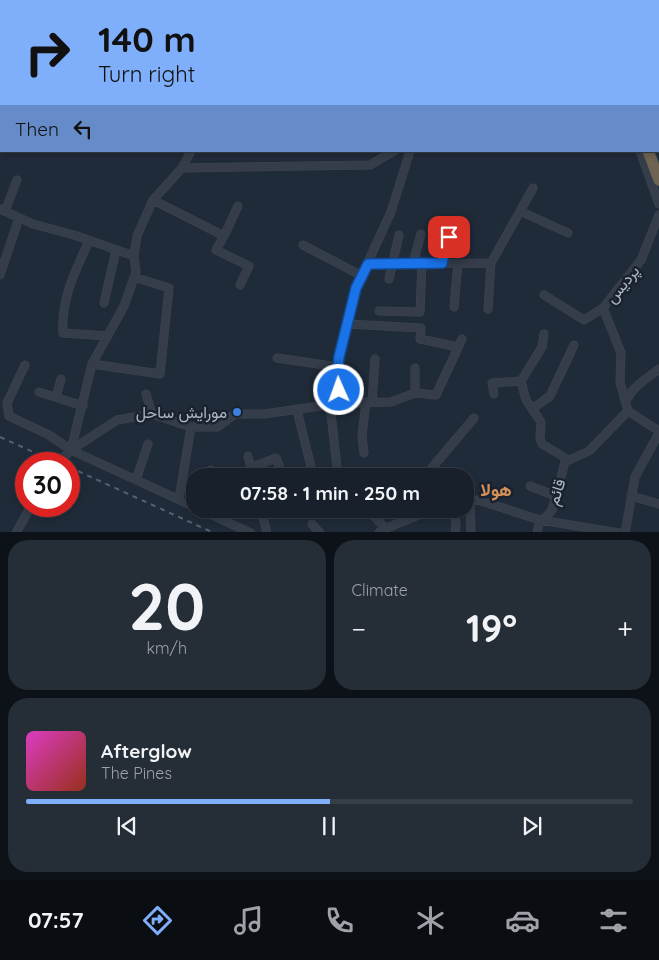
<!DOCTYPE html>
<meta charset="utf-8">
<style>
:root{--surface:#18202b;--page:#252d37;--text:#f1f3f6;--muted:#9fa3a9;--line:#363e47;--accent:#7faefa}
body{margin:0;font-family:Quicksand,Vazirmatn,sans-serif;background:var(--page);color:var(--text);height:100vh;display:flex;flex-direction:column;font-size:19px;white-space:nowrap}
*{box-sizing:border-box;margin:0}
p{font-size:16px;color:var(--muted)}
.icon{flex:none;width:28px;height:28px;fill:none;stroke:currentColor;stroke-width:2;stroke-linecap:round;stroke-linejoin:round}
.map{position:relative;height:532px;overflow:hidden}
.sheet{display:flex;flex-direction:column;gap:8px;padding:8px;background:#0d1218;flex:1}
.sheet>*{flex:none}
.top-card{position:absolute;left:0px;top:0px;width:660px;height:152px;box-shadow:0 2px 8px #0003,0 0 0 1px var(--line);background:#7faefa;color:#111;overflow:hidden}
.speed{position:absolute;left:15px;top:452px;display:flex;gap:10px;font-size:25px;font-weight:700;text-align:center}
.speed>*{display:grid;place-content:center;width:65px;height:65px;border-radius:50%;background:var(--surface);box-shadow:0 2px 8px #0003,0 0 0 1px var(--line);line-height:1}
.speed .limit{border:8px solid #d22;background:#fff;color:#111}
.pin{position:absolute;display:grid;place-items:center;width:42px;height:42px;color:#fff;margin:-21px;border-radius:10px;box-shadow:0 2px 8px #0006}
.me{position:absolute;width:55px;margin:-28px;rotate:358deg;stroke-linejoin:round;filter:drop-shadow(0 0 4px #0008)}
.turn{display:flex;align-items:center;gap:18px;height:105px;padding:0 15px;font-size:22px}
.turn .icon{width:65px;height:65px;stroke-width:2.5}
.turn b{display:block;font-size:35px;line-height:42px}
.then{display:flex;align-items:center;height:48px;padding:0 15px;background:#0003;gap:10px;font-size:19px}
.big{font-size:38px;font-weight:700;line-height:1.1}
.sheet .card{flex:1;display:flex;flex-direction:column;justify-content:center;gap:8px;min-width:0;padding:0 18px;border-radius:20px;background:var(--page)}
.sheet .dial{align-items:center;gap:0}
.dial b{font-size:65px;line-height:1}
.song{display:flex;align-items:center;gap:15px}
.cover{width:60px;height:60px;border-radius:8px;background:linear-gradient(135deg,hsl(310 70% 55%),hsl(10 70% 35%))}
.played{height:5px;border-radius:2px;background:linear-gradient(90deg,var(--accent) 50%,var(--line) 50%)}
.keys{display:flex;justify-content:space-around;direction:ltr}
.heat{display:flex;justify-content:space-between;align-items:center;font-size:28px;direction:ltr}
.sheet .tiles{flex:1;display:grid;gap:8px;grid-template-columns:1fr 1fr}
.card:last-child{grid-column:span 2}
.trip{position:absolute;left:186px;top:468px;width:288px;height:50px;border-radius:20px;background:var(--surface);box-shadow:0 2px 8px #0003,0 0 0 1px var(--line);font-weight:700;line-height:50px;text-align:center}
.dock{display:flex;height:80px;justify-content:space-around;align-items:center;background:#0a0d11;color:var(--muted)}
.dock .icon{width:35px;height:35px}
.dock .current{color:var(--accent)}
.dock b{font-size:22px;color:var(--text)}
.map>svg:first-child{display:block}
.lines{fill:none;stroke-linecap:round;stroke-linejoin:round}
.minor-casing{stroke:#3d4653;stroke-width:9}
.highway-casing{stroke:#3e4754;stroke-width:13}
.minor{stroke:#343d49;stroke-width:8}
.highway{stroke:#6f6351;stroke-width:11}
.rail{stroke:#566171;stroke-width:2;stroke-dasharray:5 5;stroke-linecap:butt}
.route-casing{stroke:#114b97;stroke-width:12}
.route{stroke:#1a73e8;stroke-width:9}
.shop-dot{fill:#3f7fe0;stroke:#19222e;stroke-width:2}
.labels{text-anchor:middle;stroke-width:5;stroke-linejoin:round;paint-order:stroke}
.street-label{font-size:16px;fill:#aeb7c6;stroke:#19222e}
.poi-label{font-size:16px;fill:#aeb7c6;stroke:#19222e;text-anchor:end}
.neighbourhood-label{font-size:18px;font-weight:bold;fill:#d69059;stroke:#19222e}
</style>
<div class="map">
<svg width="659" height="533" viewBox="0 0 659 533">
<rect width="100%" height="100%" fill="#202b39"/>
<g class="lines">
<!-- minor casing -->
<g class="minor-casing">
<path id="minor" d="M174 0 175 1
M287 1V0
M0 65H1
M0 97 1 94
M659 110V111
M640 151 659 204
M182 168 370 165 394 151
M153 200 224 236 216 250 249 266 240 285
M0 209 33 224 74 235 134 256 136 272 124 306 92 364 71 450
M5 211 17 180
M520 211 568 233
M432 229 449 237 442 263
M224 236 238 206
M89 241C75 271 61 299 63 333L108 336
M303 245 362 276
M134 256 137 236 153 200 182 168 191 151
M413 263 421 234
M491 263 533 188
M369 264 491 263 488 309
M0 275 19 218
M389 279 399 235
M544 295 584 320 603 308
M104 303 116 250
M454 307 458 263
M379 311 420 312 422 263
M347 324 421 328 420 339 458 347
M544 334 542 347 521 381 526 400 541 422 540 438 542 444 569 460
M277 358 338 367
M92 364 160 374 169 288 134 277
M25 365 7 403 9 416 49 435 71 450 195 507
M415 368V393
M39 392 83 406
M494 394 492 383 521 381
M56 397 61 379
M372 402 375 359
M625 402C635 384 644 381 659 369
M341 403 337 377 339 357 356 288 391 212 410 151
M330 404 337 468
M532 409 550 396 574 345
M297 410 312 471
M628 411 620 382 621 353 603 308 641 260 659 215
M628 411 659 431
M152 414 191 427H217L235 414H264L341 403 391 402 415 393 436 395 462 339
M364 453 362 436 366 402
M248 456 253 476
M57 464 71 450 117 420 152 414 146 394
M250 468 276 458 283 476
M211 470 212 476
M425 476 474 418
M136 480 148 444
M530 486 556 496
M631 496 659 504
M179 499 191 427
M470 502 471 533
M465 503 478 500 540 520 545 518 552 510 565 462 589 451 628 411
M199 509 251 533
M261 509 267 533
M367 509 385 528
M405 509 413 517
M454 509 456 525 455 533
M312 524 320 533
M16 533 31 506
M379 533 382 530 421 514 440 509
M537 533 540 520 619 533
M625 533 635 477 659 433"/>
</g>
<!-- highway casing -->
<g class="highway-casing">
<path id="highway" d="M592 0V1
M607 0 608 1
M648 151 659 180"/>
</g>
<!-- minor -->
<use href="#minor" class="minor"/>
<!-- highway -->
<use href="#highway" class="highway"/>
<!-- rail -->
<path class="rail" d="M0 437 60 464
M69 467 214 533"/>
</g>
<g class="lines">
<!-- route casing -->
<g class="route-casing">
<path id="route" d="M339 390 337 377 339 357 356 288 368 264 442 263 449 237"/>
</g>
<!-- route -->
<use href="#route" class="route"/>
</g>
<!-- markers -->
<circle class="shop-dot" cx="237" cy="412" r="5"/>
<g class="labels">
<!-- street labels -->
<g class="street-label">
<text transform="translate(622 284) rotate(-51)" y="6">پرديس</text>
<text transform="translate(556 492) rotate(-73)" y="6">قائم</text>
</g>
<!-- poi labels -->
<g class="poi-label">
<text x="227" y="418">مورایش ساحل</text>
</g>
<!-- neighbourhood labels -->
<g class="neighbourhood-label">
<text x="496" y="496">هولا</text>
</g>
</g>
</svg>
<div class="speed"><div class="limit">30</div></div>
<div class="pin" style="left:449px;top:237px;background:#d93025"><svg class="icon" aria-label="arrive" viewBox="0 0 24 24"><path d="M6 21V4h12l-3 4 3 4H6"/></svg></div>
<svg class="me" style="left:339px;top:390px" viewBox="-20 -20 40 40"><circle r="17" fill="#1a73e8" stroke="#fff" stroke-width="3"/><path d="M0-11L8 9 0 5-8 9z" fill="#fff"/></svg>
<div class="trip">07:58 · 1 min · 250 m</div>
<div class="top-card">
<div class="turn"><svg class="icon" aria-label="right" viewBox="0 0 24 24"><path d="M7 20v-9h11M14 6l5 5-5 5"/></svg><div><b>140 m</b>Turn right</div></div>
<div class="then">Then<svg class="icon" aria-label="left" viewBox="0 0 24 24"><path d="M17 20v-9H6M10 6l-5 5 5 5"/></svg></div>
</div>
</div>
<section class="sheet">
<div class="tiles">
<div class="card dial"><b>20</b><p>km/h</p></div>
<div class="card"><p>Climate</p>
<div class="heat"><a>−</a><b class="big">19°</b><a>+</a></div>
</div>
<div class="card">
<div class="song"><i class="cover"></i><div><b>Afterglow</b><p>The Pines</p></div></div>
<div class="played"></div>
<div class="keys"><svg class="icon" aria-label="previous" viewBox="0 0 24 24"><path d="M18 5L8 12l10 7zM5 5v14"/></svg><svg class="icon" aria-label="pause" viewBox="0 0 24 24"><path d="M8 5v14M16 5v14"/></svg><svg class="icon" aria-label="next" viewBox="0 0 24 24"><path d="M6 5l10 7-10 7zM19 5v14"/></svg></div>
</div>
</div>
</section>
<nav class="dock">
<b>07:57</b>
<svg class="icon current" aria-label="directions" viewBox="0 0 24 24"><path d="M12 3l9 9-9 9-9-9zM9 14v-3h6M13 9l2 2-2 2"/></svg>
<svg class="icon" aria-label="music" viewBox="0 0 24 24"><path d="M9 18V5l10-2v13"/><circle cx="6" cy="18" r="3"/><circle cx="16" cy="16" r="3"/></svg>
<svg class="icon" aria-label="phone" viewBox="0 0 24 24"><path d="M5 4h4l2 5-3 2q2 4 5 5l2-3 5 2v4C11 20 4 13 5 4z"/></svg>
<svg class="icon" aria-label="climate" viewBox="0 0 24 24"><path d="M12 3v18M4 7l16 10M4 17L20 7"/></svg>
<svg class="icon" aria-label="car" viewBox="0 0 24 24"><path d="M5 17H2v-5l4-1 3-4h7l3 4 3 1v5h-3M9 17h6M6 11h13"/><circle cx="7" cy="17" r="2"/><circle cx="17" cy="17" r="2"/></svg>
<svg class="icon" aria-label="filters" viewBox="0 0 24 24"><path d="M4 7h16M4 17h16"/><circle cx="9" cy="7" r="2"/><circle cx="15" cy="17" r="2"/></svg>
</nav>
